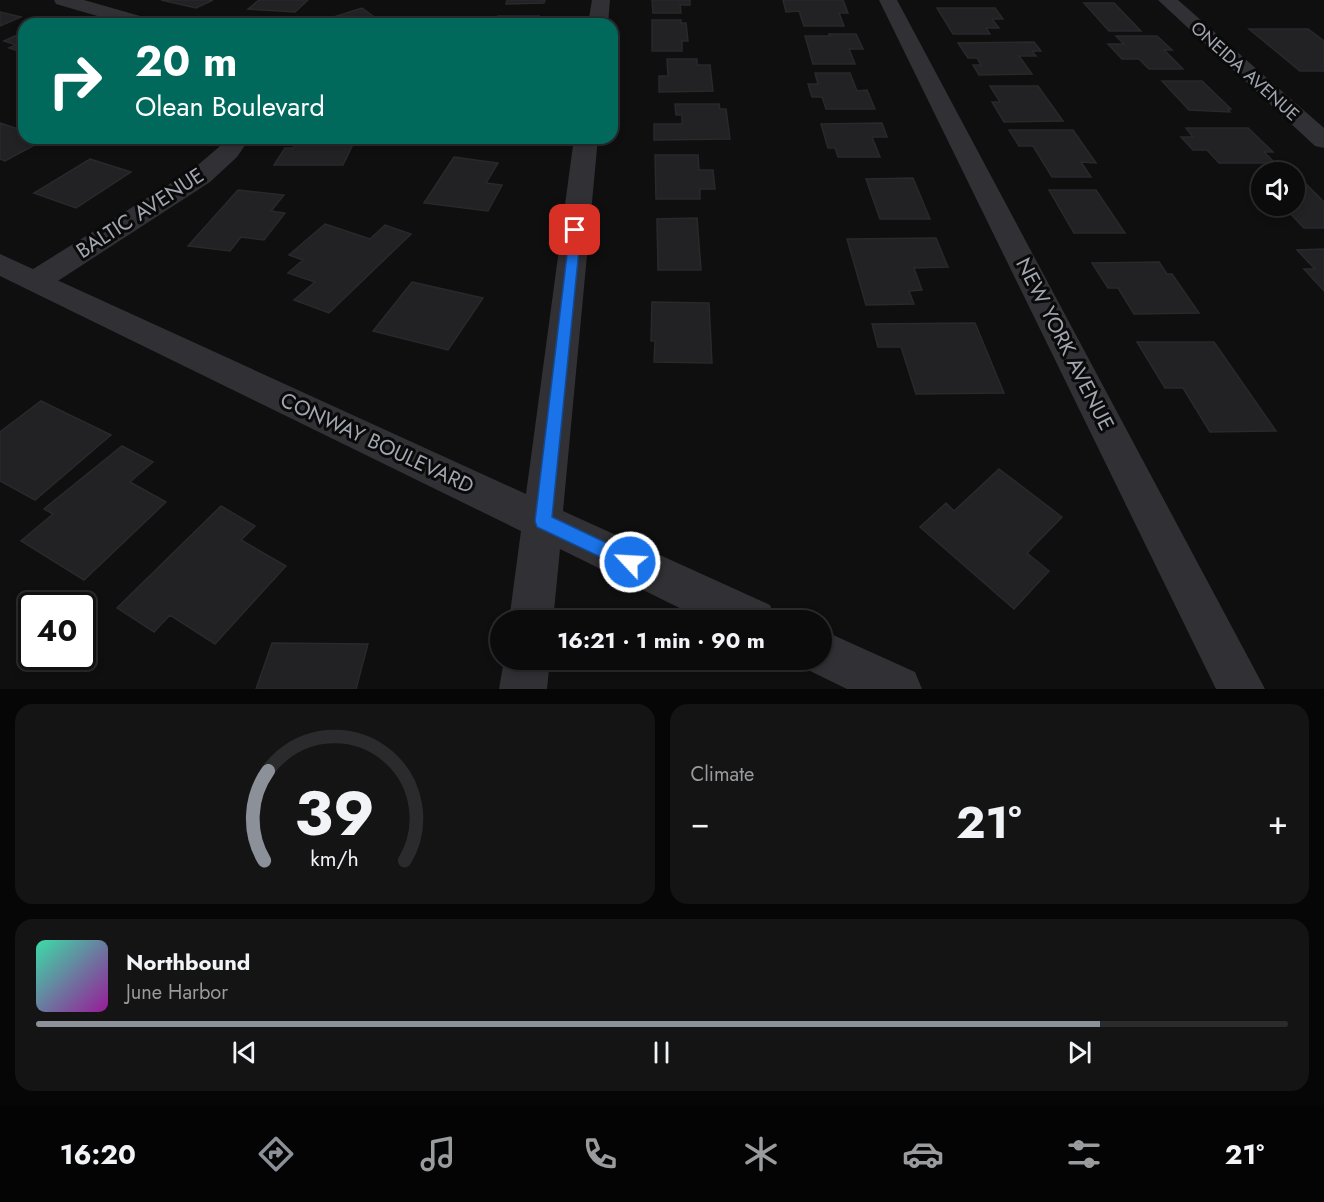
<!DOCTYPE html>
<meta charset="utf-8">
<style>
:root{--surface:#0b0b0c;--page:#141415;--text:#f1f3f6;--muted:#9a9b9d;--line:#2b2b2d;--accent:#8c9099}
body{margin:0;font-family:Jost,sans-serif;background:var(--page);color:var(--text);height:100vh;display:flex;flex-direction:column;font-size:22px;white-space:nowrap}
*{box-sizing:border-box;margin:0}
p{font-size:20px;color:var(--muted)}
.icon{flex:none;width:33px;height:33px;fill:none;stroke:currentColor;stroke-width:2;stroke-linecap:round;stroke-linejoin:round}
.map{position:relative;height:689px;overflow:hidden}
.panel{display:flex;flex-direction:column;gap:15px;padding:15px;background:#060607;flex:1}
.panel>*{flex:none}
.top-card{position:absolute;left:18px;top:18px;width:600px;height:126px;border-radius:18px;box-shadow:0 3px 9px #0003,0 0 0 2px var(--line);background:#00695c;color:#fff;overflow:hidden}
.controls{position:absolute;left:1251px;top:162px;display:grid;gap:12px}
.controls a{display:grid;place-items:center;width:54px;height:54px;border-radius:50%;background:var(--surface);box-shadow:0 3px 9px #0003,0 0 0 2px var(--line);font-size:30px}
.speed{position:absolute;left:18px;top:592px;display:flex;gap:12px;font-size:30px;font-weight:700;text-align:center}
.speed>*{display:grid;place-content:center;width:78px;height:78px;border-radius:50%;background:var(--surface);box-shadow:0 3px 9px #0003,0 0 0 2px var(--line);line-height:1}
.speed .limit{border:3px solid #111;border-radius:9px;background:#fff;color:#111}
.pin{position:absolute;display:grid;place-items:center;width:51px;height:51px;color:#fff;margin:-26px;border-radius:12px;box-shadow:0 3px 9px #0006}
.me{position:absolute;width:66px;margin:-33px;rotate:295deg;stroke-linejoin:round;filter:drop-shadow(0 0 4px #0008)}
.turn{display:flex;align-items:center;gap:21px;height:126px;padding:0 18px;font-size:27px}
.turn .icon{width:78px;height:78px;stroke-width:2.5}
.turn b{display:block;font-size:42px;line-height:51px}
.big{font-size:45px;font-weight:700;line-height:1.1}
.panel .widget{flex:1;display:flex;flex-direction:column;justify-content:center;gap:9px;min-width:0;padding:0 21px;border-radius:18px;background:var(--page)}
.panel .dial{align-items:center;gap:0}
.dial svg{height:156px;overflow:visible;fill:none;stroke:var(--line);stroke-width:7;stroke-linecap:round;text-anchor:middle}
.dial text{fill:var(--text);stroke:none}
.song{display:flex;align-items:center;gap:18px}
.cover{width:72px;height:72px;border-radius:9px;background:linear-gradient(135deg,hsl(160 70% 55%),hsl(300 70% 35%))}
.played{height:6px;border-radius:3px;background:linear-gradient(90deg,var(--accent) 85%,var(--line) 85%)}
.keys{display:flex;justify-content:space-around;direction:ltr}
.heat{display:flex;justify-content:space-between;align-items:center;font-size:33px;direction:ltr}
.panel .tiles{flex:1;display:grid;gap:15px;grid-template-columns:1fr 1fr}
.widget:last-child{grid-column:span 2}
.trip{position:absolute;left:490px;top:610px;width:342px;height:60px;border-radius:30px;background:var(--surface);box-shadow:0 3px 9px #0003,0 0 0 2px var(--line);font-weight:700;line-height:60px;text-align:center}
.menu{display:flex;height:96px;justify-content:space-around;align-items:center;background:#040405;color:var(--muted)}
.menu .icon{width:42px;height:42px}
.menu .active{color:var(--accent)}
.menu b{font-size:27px;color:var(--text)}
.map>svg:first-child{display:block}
.building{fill:#222224;stroke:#29292c;stroke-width:1.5}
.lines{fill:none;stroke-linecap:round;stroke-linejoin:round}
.minor{fill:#313135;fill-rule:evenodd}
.tertiary{fill:#313135;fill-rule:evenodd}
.route{fill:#1a73e8;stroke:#114b97;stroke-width:1.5}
.labels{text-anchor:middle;stroke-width:6;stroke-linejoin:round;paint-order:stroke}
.far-street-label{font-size:18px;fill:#a1a6b0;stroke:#0a0a0b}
.street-label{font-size:21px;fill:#a1a6b0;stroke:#0a0a0b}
</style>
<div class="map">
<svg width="1324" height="689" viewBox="0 0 1324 689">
<rect width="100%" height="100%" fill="#0f0f10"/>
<!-- building -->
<path class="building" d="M161 0H213L196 8Z
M259 0H308L295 12 248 9Z
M507 0H545L544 3 506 4Z
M652 0H690V5H680L681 13H653Z
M783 0H843L848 13H839L844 26H804L799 11 786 12Z
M1084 3H1114L1141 31H1109Z
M362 8 384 24H325L321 21Z
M937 8H995L1003 19H992L999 28H986L990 34H953Z
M0 12 21 17 0 26Z
M498 16H539L537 24H481H496Z
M652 20H681V23H686L688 41H682V51H652Z
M1249 29H1308L1324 41V71H1300Z
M24 32V53L9 48 16 45 4 41Z
M829 34H856L863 49H849L855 64H813L805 36H830Z
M1116 36H1157L1172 50H1164L1183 69H1149L1139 59H1122L1108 44H1124Z
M1034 42 1041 51H1032L1036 56H1019L1032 74 979 75 973 65H981L977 58H968L958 43Z
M667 59H697V65H710L713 91 659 92V76H668Z
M815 73H850L857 91 867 90 875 109H826L822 97H812L808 84H818Z
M1162 81H1202L1231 109H1228L1230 112 1189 110Z
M990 86H1038L1063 121 1004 122 992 102H1000Z
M675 104H719L720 109H726L730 139 654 140V124H682V115H676Z
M0 123 24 131V138L46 139 5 161 0 159Z
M882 123 887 137H872L880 157H838L835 148H828L821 124Z
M1186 128H1248L1273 152H1264L1275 163H1219L1207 150H1193L1181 137H1193Z
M1009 130H1073L1096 163 1081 162 1091 177H1052L1033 146H1019Z
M299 138H356L343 165H274L285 148H293Z
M655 155H698L699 170H713L715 189H700V199H656Z
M454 157 498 163 486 183 502 185 488 211 424 203Z
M90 159 131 172 76 208 34 193Z
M913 178 930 219H880L866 179Z
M1294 182H1304L1324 202V228H1304L1283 206H1294Z
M238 190 284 195 271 211 285 213 264 240 241 237 230 251 188 246Z
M1049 190H1096L1125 233H1074Z
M697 218 701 270H658L657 219Z
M325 224 370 239 385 225 411 234 329 313 294 300 315 282 288 273 303 260 289 255Z
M936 238 948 267 914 268 922 290 909 291 914 304 866 305 847 239Z
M1324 249V291L1304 269H1315L1297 250Z
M1159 262 1167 274H1172L1199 313 1134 314 1118 288H1108L1092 263Z
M412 282 483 298 448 350 373 331Z
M652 302 709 303 712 363 654 362 655 341H651Z
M975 323 1004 393 916 394 901 347H878L872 324Z
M1137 342H1214L1276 431 1210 432 1183 388H1165Z
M41 401 111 435 35 500 0 481V432Z
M122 446 153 462 130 482 166 502 84 580 21 541 53 514 44 509Z
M999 469 1062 517 1027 553 1049 571 1014 609 920 527 946 503 954 511Z
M221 506 255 526 241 540 286 566 215 644 170 615 154 632 117 608Z
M272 643 368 644 356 689H256Z"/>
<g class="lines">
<!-- minor -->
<path class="minor" d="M54 0H84L154 20 157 24H125L56 4Z
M879 0H897L1265 689H1216Z
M1158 0H1178L1324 128V148L1315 146Z
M225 138H250L237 157 210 182 47 288 36 291 25 288 21 281 25 274 192 170 219 147Z"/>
<!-- tertiary -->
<path class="tertiary" d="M592 0H610L608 24H588Z
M574 138H598L563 511 770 605 776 621H706L560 549 553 621H509L521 531 0 276V254L526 494Z
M822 630 915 672 922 689H847L806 669 802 660H822Z
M504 660H550L547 689H499Z"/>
</g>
<!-- route -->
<path class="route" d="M575 226 581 230 552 517 636 557 638 562 636 568 630 571 537 527 535 521 570 230Z"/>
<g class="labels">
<!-- far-street labels -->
<g class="far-street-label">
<text transform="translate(1245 71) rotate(42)" y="6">ONEIDA AVENUE</text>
</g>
<!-- street labels -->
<g class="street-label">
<text transform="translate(140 213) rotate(-33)" y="7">BALTIC AVENUE</text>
<text transform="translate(1065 344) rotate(63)" y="7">NEW YORK AVENUE</text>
<text transform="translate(377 443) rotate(25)" y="7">CONWAY BOULEVARD</text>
</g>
</g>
</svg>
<div class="controls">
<a><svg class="icon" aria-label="sound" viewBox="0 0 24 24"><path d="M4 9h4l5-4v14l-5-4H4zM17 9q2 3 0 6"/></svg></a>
</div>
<div class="speed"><div class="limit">40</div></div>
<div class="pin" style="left:575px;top:230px;background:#d93025"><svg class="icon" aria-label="arrive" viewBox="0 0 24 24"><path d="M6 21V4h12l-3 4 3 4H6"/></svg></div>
<svg class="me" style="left:630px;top:562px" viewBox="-20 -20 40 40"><circle r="17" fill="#1a73e8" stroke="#fff" stroke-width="3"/><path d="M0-11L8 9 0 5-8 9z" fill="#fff"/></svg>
<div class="trip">16:21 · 1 min · 90 m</div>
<div class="top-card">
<div class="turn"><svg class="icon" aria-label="right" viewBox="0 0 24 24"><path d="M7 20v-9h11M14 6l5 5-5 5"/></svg><div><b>20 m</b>Olean Boulevard</div></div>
</div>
</div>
<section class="panel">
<div class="tiles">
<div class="widget dial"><svg viewBox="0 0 100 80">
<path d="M14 69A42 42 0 1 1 86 69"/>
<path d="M14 69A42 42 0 0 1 16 23" stroke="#8c9099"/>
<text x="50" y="56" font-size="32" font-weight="700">39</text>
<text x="50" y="72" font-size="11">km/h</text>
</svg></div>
<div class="widget"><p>Climate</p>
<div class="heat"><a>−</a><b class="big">21°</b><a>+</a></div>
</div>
<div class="widget">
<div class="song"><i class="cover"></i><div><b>Northbound</b><p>June Harbor</p></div></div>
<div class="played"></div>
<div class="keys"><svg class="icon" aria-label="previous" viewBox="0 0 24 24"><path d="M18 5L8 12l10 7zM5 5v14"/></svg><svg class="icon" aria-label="pause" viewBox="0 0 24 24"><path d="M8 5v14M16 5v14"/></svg><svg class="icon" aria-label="next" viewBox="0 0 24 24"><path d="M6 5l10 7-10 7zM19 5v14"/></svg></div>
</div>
</div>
</section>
<nav class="menu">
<b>16:20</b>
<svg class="icon active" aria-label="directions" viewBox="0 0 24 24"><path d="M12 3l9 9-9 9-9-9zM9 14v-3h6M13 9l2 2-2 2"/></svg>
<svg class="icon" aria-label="music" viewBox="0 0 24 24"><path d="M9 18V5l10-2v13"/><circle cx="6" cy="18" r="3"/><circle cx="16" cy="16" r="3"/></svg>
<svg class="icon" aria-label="phone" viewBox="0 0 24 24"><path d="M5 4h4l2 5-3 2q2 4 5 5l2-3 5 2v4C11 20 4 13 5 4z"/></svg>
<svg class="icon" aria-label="climate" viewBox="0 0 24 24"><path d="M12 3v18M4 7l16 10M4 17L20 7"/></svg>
<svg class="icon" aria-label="car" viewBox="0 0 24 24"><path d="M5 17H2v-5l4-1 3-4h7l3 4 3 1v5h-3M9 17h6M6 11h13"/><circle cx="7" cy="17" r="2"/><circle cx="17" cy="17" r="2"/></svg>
<svg class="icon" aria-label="filters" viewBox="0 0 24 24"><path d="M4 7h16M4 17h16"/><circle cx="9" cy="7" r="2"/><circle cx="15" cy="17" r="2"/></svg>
<b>21°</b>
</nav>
